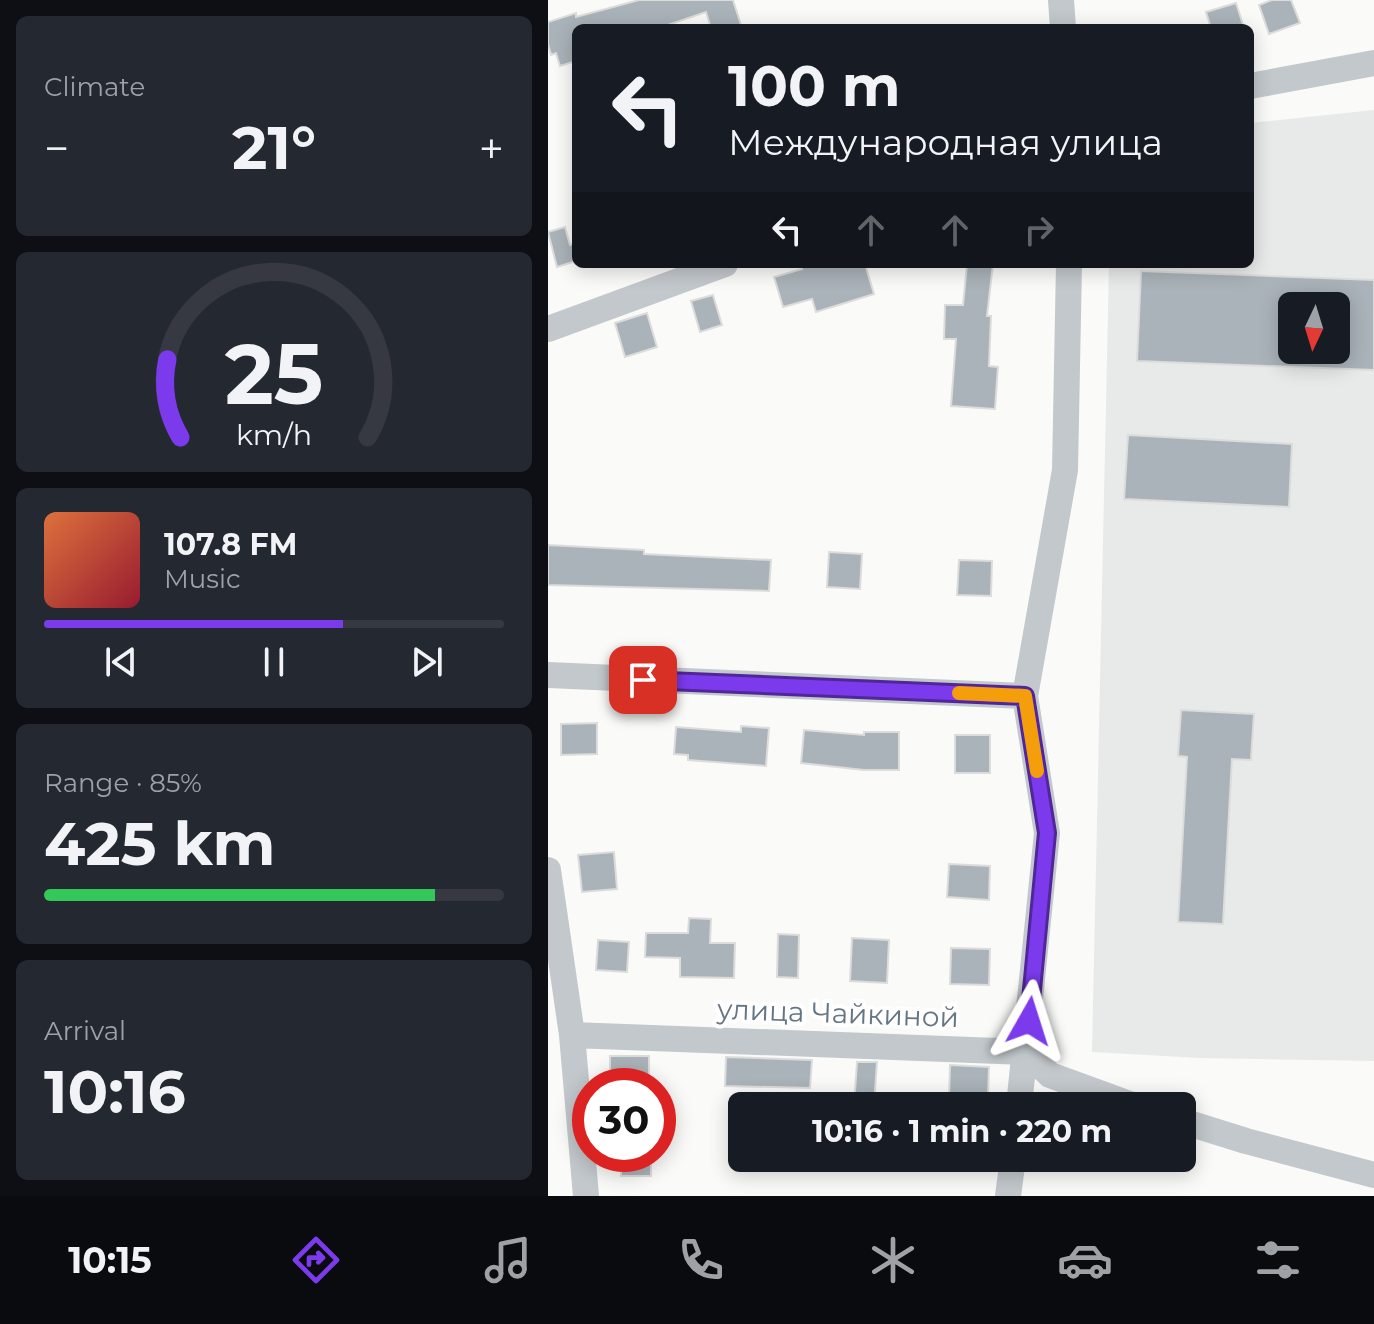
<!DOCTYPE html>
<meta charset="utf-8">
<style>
:root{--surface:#171b24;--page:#242831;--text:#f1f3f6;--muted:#9ea1a6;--line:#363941;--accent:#7c3aed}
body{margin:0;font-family:Montserrat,sans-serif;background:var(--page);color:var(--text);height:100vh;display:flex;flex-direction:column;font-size:30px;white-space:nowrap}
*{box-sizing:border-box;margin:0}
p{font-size:26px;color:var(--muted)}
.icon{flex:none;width:44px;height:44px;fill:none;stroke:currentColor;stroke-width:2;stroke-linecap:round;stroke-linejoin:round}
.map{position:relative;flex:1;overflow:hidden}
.side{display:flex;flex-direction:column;gap:16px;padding:16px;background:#0d0f14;width:548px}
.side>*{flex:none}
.hud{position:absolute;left:24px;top:24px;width:682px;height:244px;border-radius:12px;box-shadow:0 4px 20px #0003;background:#171b24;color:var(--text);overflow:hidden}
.needle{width:52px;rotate:184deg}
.tools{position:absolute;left:730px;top:292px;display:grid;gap:16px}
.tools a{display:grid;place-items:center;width:72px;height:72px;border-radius:12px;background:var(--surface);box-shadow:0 4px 20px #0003;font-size:40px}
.speed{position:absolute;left:24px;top:1068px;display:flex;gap:16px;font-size:40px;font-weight:700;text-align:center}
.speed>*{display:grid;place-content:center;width:104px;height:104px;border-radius:50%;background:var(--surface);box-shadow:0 4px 20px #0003;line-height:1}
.speed .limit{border:12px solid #d22;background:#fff;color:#111}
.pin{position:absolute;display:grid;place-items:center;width:68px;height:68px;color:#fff;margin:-34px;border-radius:16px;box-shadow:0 4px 12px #0006}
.me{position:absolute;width:88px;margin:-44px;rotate:6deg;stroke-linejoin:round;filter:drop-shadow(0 0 6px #0008)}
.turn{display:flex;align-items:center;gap:28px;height:168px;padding:0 24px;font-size:36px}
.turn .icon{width:104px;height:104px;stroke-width:2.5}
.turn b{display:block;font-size:56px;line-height:68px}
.lanes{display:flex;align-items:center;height:76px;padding:0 24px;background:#0003;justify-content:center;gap:40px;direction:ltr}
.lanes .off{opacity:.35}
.big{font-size:60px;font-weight:700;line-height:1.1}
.side .card{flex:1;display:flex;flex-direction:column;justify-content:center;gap:12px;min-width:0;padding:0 28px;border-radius:12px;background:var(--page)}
.side .dial{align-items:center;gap:0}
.dial svg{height:208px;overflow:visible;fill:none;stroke:var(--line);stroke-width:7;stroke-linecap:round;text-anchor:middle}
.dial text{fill:var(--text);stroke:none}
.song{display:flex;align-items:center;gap:24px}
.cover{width:96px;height:96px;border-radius:12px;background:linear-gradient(135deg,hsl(20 70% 55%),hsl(350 70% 35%))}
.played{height:8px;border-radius:4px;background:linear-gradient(90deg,var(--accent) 65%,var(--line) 65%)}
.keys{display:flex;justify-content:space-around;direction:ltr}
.heat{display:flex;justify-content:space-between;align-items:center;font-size:44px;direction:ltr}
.charge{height:12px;border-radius:6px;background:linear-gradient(90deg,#34c759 85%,var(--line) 0)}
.trip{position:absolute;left:180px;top:1092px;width:468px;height:80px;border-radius:12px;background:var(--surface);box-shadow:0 4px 20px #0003;font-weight:700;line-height:80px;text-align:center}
.dock{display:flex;height:128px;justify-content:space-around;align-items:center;background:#090b0e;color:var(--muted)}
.dock .icon{width:56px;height:56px}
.dock .on{color:var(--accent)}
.dock b{font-size:36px;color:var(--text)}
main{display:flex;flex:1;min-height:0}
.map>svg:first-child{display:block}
.built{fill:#e8e9e9;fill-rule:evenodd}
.building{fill:#aab3b9;stroke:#dcdcda;stroke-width:2;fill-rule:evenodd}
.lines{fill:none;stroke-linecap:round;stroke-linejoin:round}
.street{stroke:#c3c8cc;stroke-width:26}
.route-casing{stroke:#51269a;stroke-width:20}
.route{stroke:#7c3aed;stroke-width:14}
.slow{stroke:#f59e0b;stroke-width:14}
.labels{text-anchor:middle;stroke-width:8;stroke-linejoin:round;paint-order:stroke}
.street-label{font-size:28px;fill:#657683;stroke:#fff}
</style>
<main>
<section class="side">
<div class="card"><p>Climate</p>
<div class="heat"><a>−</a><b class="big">21°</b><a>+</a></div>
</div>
<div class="card dial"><svg viewBox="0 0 100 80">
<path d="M14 69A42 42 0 1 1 86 69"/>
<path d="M14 69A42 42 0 0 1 9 39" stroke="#7c3aed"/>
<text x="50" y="56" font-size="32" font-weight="700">25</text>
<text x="50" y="72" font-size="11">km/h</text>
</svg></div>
<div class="card">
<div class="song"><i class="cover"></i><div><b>107.8 FM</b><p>Music</p></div></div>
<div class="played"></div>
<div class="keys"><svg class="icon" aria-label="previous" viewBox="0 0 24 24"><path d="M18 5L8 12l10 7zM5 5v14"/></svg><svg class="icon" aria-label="pause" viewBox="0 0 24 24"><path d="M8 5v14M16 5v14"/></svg><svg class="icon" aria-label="next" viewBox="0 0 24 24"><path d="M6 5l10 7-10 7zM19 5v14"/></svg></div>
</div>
<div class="card"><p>Range · 85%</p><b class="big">425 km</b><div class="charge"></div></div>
<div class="card"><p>Arrival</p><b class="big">10:16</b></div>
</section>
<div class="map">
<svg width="826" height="1196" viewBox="0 0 826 1196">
<rect width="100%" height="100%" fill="#fafaf8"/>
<!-- built -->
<path class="built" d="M826 110V1061L652 1058 544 1052 561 264H702V123ZM744 306H788V350H744Z"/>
<!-- building -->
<path class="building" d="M91 0H185L194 28H163L158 12 111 28H28V61L12 66 8 53 3 55 0 44V22L28 13V17Z
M724 0H743L752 23 721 34 711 5Z
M688 3 696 28H663L658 12Z
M17 227 22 245 28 243V261L9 267 0 232Z
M253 264H317L326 294 268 312 264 299 235 307 226 277 254 269Z
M419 264H445L439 316H443L441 366 450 367 447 409 403 406 408 339H396L397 305H415Z
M593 271 826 280V370L589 361ZM744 306H788V350H744Z
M165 295 174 325 152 332 143 301Z
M99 313 109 347 77 357 67 323Z
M580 435 744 444 741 507 576 499Z
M0 545 96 550V554L223 560 221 591 0 585Z
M281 552 314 554 312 589 279 587Z
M411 560 444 561 443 596 409 595Z
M633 710 706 714 703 760 684 759 675 924 630 922 639 757 630 756Z
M49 723V754L13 755V724Z
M193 726 221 728 218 766 140 760V755L126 754 128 727 193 732Z
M256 730 316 735V732H351V770H316L253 763Z
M407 735H442V773H407Z
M66 852 69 889 34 892 30 855Z
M401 864 442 866 441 900 399 897Z
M141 918 163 919 162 943H187L186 978 132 977V958L97 957 98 933H140Z
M230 934 251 935 250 978 229 977Z
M304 938 341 940 339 983 302 981Z
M50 940 81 942 79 972 48 970Z
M403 948 442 949 441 985 402 984Z
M62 1056H101V1086H62Z
M178 1057 264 1060 262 1088 177 1086Z
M309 1062H329L326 1106H306Z
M402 1065 441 1067 440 1098 401 1097Z
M73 1154H97V1158H103V1176H73Z"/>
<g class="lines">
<!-- street -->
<path class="street" d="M513 0 515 28
M702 86 826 63
M0 329 177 264
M0 675 477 696
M0 870 24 1035 38 1196
M24 1035 478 1052 502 1075 587 1106
M471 1106 499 833 477 696 517 470 521 264
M634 1121 698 1141 826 1175
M460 1196 465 1158"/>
</g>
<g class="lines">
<!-- route casing -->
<g class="route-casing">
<path id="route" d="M95 680 477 696 499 833 481 1021"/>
</g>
<!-- route -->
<use href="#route" class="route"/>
<!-- slow -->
<path class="slow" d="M411 693 477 696 489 771"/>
</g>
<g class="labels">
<!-- street labels -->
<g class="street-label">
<text transform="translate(290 1013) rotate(2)" y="10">улица Чайкиной</text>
</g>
</g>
</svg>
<div class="tools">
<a><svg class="needle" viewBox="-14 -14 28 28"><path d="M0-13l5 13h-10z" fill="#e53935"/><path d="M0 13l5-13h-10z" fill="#9ea1a6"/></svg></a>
</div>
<div class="speed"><div class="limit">30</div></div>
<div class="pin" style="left:95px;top:680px;background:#d93025"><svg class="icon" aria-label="arrive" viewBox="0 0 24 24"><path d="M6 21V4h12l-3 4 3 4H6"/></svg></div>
<svg class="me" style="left:481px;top:1021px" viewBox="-20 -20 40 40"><path d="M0-17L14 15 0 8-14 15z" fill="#7c3aed" stroke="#fff" stroke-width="4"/></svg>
<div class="trip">10:16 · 1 min · 220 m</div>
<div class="hud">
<div class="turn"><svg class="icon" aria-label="left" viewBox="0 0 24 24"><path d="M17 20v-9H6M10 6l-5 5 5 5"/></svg><div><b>100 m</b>Международная улица</div></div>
<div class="lanes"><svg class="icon" aria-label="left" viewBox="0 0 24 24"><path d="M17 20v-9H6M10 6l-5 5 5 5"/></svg><svg class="icon off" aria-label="ahead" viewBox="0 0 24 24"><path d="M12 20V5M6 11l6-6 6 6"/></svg><svg class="icon off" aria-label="ahead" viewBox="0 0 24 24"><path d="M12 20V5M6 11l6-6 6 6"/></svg><svg class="icon off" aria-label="right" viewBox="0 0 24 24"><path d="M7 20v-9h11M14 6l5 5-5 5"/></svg></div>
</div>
</div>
</main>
<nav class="dock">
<b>10:15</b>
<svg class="icon on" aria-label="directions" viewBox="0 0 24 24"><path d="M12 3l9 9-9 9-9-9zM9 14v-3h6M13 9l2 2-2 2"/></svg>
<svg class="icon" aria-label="music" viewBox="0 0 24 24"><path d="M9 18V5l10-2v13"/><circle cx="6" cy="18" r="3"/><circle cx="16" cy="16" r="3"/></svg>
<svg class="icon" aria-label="phone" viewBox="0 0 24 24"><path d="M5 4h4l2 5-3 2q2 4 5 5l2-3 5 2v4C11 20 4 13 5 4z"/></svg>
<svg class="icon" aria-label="climate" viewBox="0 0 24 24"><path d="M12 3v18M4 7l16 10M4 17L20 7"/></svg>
<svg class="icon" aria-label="car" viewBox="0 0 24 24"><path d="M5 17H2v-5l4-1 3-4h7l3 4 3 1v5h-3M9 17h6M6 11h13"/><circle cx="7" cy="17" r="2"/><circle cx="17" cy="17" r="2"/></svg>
<svg class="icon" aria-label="filters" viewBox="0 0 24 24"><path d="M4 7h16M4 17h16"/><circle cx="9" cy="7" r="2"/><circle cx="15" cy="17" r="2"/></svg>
</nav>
